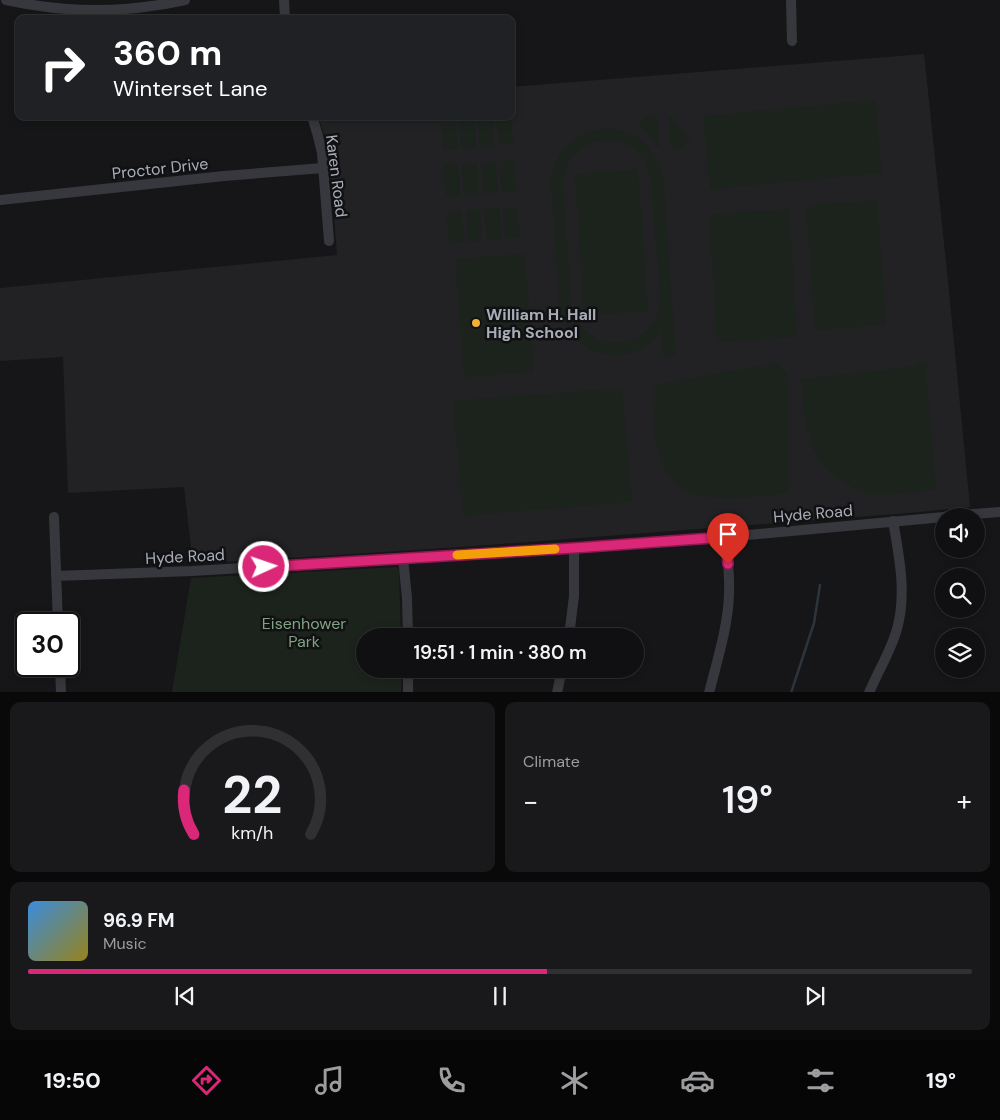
<!DOCTYPE html>
<meta charset="utf-8">
<style>
:root{--surface:#101012;--page:#19191b;--text:#f1f3f6;--muted:#9c9d9f;--line:#303032;--accent:#db2777}
body{margin:0;font-family:"DM Sans",sans-serif;background:var(--page);color:var(--text);height:100vh;display:flex;flex-direction:column;font-size:19px;white-space:nowrap}
*{box-sizing:border-box;margin:0}
p{font-size:16px;color:var(--muted)}
.icon{flex:none;width:28px;height:28px;fill:none;stroke:currentColor;stroke-width:2;stroke-linecap:round;stroke-linejoin:round}
.map{position:relative;height:692px;overflow:hidden}
.drawer{display:flex;flex-direction:column;gap:10px;padding:10px;background:#09090a;flex:1}
.drawer>*{flex:none}
.hud{position:absolute;left:15px;top:15px;width:500px;height:105px;border-radius:10px;box-shadow:0 2px 8px #0003,0 0 0 1px var(--line);background:#202124;color:#fff;overflow:hidden}
.controls{position:absolute;left:935px;top:508px;display:grid;gap:10px}
.controls a{display:grid;place-items:center;width:50px;height:50px;border-radius:50%;background:var(--surface);box-shadow:0 2px 8px #0003,0 0 0 1px var(--line);font-size:25px}
.speed{position:absolute;left:15px;top:612px;display:flex;gap:10px;font-size:25px;font-weight:700;text-align:center}
.speed>*{display:grid;place-content:center;width:65px;height:65px;border-radius:50%;background:var(--surface);box-shadow:0 2px 8px #0003,0 0 0 1px var(--line);line-height:1}
.speed .limit{border:2px solid #111;border-radius:8px;background:#fff;color:#111}
.pin{position:absolute;display:grid;place-items:center;width:42px;height:42px;color:#fff;margin:-51px -21px;border-radius:50% 50% 50% 0;rotate:-45deg;box-shadow:0 0 5px #0007}
.pin .icon{rotate:45deg}
.me{position:absolute;width:55px;margin:-28px;rotate:87deg;stroke-linejoin:round;filter:drop-shadow(0 0 4px #0008)}
.turn{display:flex;align-items:center;gap:18px;height:105px;padding:0 15px;font-size:22px}
.turn .icon{width:65px;height:65px;stroke-width:2.5}
.turn b{display:block;font-size:35px;line-height:42px}
.big{font-size:38px;font-weight:600;line-height:1.1}
.drawer .tile{flex:1;display:flex;flex-direction:column;justify-content:center;gap:8px;min-width:0;padding:0 18px;border-radius:10px;background:var(--page)}
.drawer .dial{align-items:center;gap:0}
.dial svg{height:130px;overflow:visible;fill:none;stroke:var(--line);stroke-width:7;stroke-linecap:round;text-anchor:middle}
.dial text{fill:var(--text);stroke:none}
.song{display:flex;align-items:center;gap:15px}
.cover{width:60px;height:60px;border-radius:8px;background:linear-gradient(135deg,hsl(210 70% 55%),hsl(50 70% 35%))}
.played{height:5px;border-radius:2px;background:linear-gradient(90deg,var(--accent) 55%,var(--line) 55%)}
.keys{display:flex;justify-content:space-around;direction:ltr}
.heat{display:flex;justify-content:space-between;align-items:center;font-size:28px;direction:ltr}
.drawer .tiles{flex:1;display:grid;gap:10px;grid-template-columns:1fr 1fr}
.tile:last-child{grid-column:span 2}
.trip{position:absolute;left:356px;top:628px;width:288px;height:50px;border-radius:25px;background:var(--surface);box-shadow:0 2px 8px #0003,0 0 0 1px var(--line);font-weight:600;line-height:50px;text-align:center}
.dock{display:flex;height:80px;justify-content:space-around;align-items:center;background:#060607;color:var(--muted)}
.dock .icon{width:35px;height:35px}
.dock .selected{color:var(--accent)}
.dock b{font-size:22px;color:var(--text)}
.map>svg:first-child{display:block}
.built{fill:#222225}
.park{fill:#1c231d;fill-rule:evenodd}
.lines{fill:none;stroke-linecap:round;stroke-linejoin:round}
.stream{stroke:#2c353c;stroke-width:2.5}
.minor{stroke:#37383d;stroke-width:10}
.route-casing{stroke:#8e194d;stroke-width:12}
.route{stroke:#db2777;stroke-width:9}
.slow{stroke:#f59e0b;stroke-width:9}
.poi-dot{fill:#f2b134;stroke:#111113;stroke-width:2}
.labels{text-anchor:middle;stroke-width:5;stroke-linejoin:round;paint-order:stroke}
.street-label{font-size:16px;fill:#a8adb8;stroke:#111113}
.poi-label{font-size:16px;font-weight:bold;fill:#a8adb8;stroke:#111113;text-anchor:start}
.park-label{font-size:16px;fill:#7fa381;stroke:#111113}
</style>
<div class="map">
<svg width="1000" height="693" viewBox="0 0 1000 693">
<rect width="100%" height="100%" fill="#161618"/>
<!-- built -->
<path class="built" d="M924 54 948 281 970 507 909 513 461 547 193 564 184 487 68 493 63 357 0 361V288L337 255 329 149 318 116H511V87Z"/>
<!-- park -->
<path class="park" d="M875 100 882 173 710 189 703 116Z
M650 115H657L658 139 660 145 656 147 654 141 638 123 645 117Z
M474 116 476 147 461 148 459 117Z
M478 116H492L494 146 480 147Z
M496 116H511L513 144 499 145Z
M673 117 675 122 691 141 681 147 671 149 670 124 668 119Z
M455 118 457 149 443 150 440 119Z
M605 128C636 130 655 145 663 176L676 356 664 357 662 331C632 371 570 359 560 309L551 186C552 154 573 132 605 128ZM604 140C630 140 647 155 651 181L660 297C659 355 579 359 571 301L563 187C563 161 578 144 604 140Z
M514 160 516 191 502 192 500 161Z
M495 161 498 192 483 194 481 163Z
M477 163 479 194 464 195 462 164Z
M458 164 460 195 446 197 443 165Z
M638 169 648 311 584 315 575 174Z
M877 200 886 325 815 330 806 205Z
M517 207 520 238 505 239 503 208Z
M499 208 501 239 487 240 484 209Z
M480 209 482 241 468 242 466 210Z
M789 209 797 337 717 342 709 214Z
M462 211 464 242 449 243 447 212Z
M525 254 534 372 464 377 455 259Z
M922 361 926 363 929 366 926 372 936 489C919 491 900 495 882 495 871 495 859 491 849 485 806 463 805 422 801 379L917 366 920 362Z
M776 363 787 373 788 390V493C761 497 706 504 682 489 673 483 663 467 660 458 652 434 653 409 653 385Z
M622 388 632 502 463 516 453 401Z
M397 567 399 572 401 636H365V669H401V692H172L191 578Z"/>
<g class="lines">
<!-- stream -->
<path class="stream" d="M791 693 814 623 820 585"/>
<!-- minor -->
<path class="minor" d="M6 0C65 13 127 13 185 0
M284 0 285 19
M791 0 792 41
M312 116 318 136 322 153 329 241
M0 200 224 176 323 168
M947 516 1000 512
M54 517 58 624
M403 558 407 598 408 636
M56 576 192 571 574 548 726 537 944 517
M569 636 574 596V548
M60 666 61 693
M408 669V693
M557 693 562 669
M709 693C717 661 728 627 729 594 730 575 727 556 726 537
M869 693C878 671 891 651 897 629 907 593 899 556 893 521"/>
</g>
<g class="lines">
<!-- route casing -->
<g class="route-casing">
<path id="route" d="M264 567 574 548 726 537 728 564"/>
</g>
<!-- route -->
<use href="#route" class="route"/>
<!-- slow -->
<path class="slow" d="M457 555 555 549"/>
</g>
<!-- markers -->
<circle class="poi-dot" cx="476" cy="323" r="5"/>
<g class="labels">
<!-- street labels -->
<g class="street-label">
<text transform="translate(160 168) rotate(-6)" y="6">Proctor Drive</text>
<text transform="translate(337 176) rotate(83)" y="6">Karen Road</text>
<text transform="translate(813 513) rotate(-5)" y="6">Hyde Road</text>
<text transform="translate(185 556) rotate(-3)" y="6">Hyde Road</text>
</g>
<!-- poi labels -->
<g class="poi-label">
<text x="486" y="320">William H. Hall<tspan x="486" dy="18">High School</tspan></text>
</g>
<!-- park labels -->
<g class="park-label">
<text x="304" y="629">Eisenhower<tspan x="304" dy="18">Park</tspan></text>
</g>
</g>
</svg>
<div class="controls">
<a><svg class="icon" aria-label="sound" viewBox="0 0 24 24"><path d="M4 9h4l5-4v14l-5-4H4zM17 9q2 3 0 6"/></svg></a>
<a><svg class="icon" aria-label="search" viewBox="0 0 24 24"><circle cx="10" cy="10" r="6"/><path d="M15 15l6 6"/></svg></a>
<a><svg class="icon" aria-label="layers" viewBox="0 0 24 24"><path d="M12 4l9 5-9 5-9-5zM3 14l9 5 9-5"/></svg></a>
</div>
<div class="speed"><div class="limit">30</div></div>
<div class="pin" style="left:728px;top:564px;background:#d93025"><svg class="icon" aria-label="arrive" viewBox="0 0 24 24"><path d="M6 21V4h12l-3 4 3 4H6"/></svg></div>
<svg class="me" style="left:264px;top:567px" viewBox="-20 -20 40 40"><circle r="17" fill="#db2777" stroke="#fff" stroke-width="3"/><path d="M0-11L8 9 0 5-8 9z" fill="#fff"/></svg>
<div class="trip">19:51 · 1 min · 380 m</div>
<div class="hud">
<div class="turn"><svg class="icon" aria-label="right" viewBox="0 0 24 24"><path d="M7 20v-9h11M14 6l5 5-5 5"/></svg><div><b>360 m</b>Winterset Lane</div></div>
</div>
</div>
<section class="drawer">
<div class="tiles">
<div class="tile dial"><svg viewBox="0 0 100 80">
<path d="M14 69A42 42 0 1 1 86 69"/>
<path d="M14 69A42 42 0 0 1 8 42" stroke="#db2777"/>
<text x="50" y="56" font-size="32" font-weight="700">22</text>
<text x="50" y="72" font-size="11">km/h</text>
</svg></div>
<div class="tile"><p>Climate</p>
<div class="heat"><a>−</a><b class="big">19°</b><a>+</a></div>
</div>
<div class="tile">
<div class="song"><i class="cover"></i><div><b>96.9 FM</b><p>Music</p></div></div>
<div class="played"></div>
<div class="keys"><svg class="icon" aria-label="previous" viewBox="0 0 24 24"><path d="M18 5L8 12l10 7zM5 5v14"/></svg><svg class="icon" aria-label="pause" viewBox="0 0 24 24"><path d="M8 5v14M16 5v14"/></svg><svg class="icon" aria-label="next" viewBox="0 0 24 24"><path d="M6 5l10 7-10 7zM19 5v14"/></svg></div>
</div>
</div>
</section>
<nav class="dock">
<b>19:50</b>
<svg class="icon selected" aria-label="directions" viewBox="0 0 24 24"><path d="M12 3l9 9-9 9-9-9zM9 14v-3h6M13 9l2 2-2 2"/></svg>
<svg class="icon" aria-label="music" viewBox="0 0 24 24"><path d="M9 18V5l10-2v13"/><circle cx="6" cy="18" r="3"/><circle cx="16" cy="16" r="3"/></svg>
<svg class="icon" aria-label="phone" viewBox="0 0 24 24"><path d="M5 4h4l2 5-3 2q2 4 5 5l2-3 5 2v4C11 20 4 13 5 4z"/></svg>
<svg class="icon" aria-label="climate" viewBox="0 0 24 24"><path d="M12 3v18M4 7l16 10M4 17L20 7"/></svg>
<svg class="icon" aria-label="car" viewBox="0 0 24 24"><path d="M5 17H2v-5l4-1 3-4h7l3 4 3 1v5h-3M9 17h6M6 11h13"/><circle cx="7" cy="17" r="2"/><circle cx="17" cy="17" r="2"/></svg>
<svg class="icon" aria-label="filters" viewBox="0 0 24 24"><path d="M4 7h16M4 17h16"/><circle cx="9" cy="7" r="2"/><circle cx="15" cy="17" r="2"/></svg>
<b>19°</b>
</nav>
